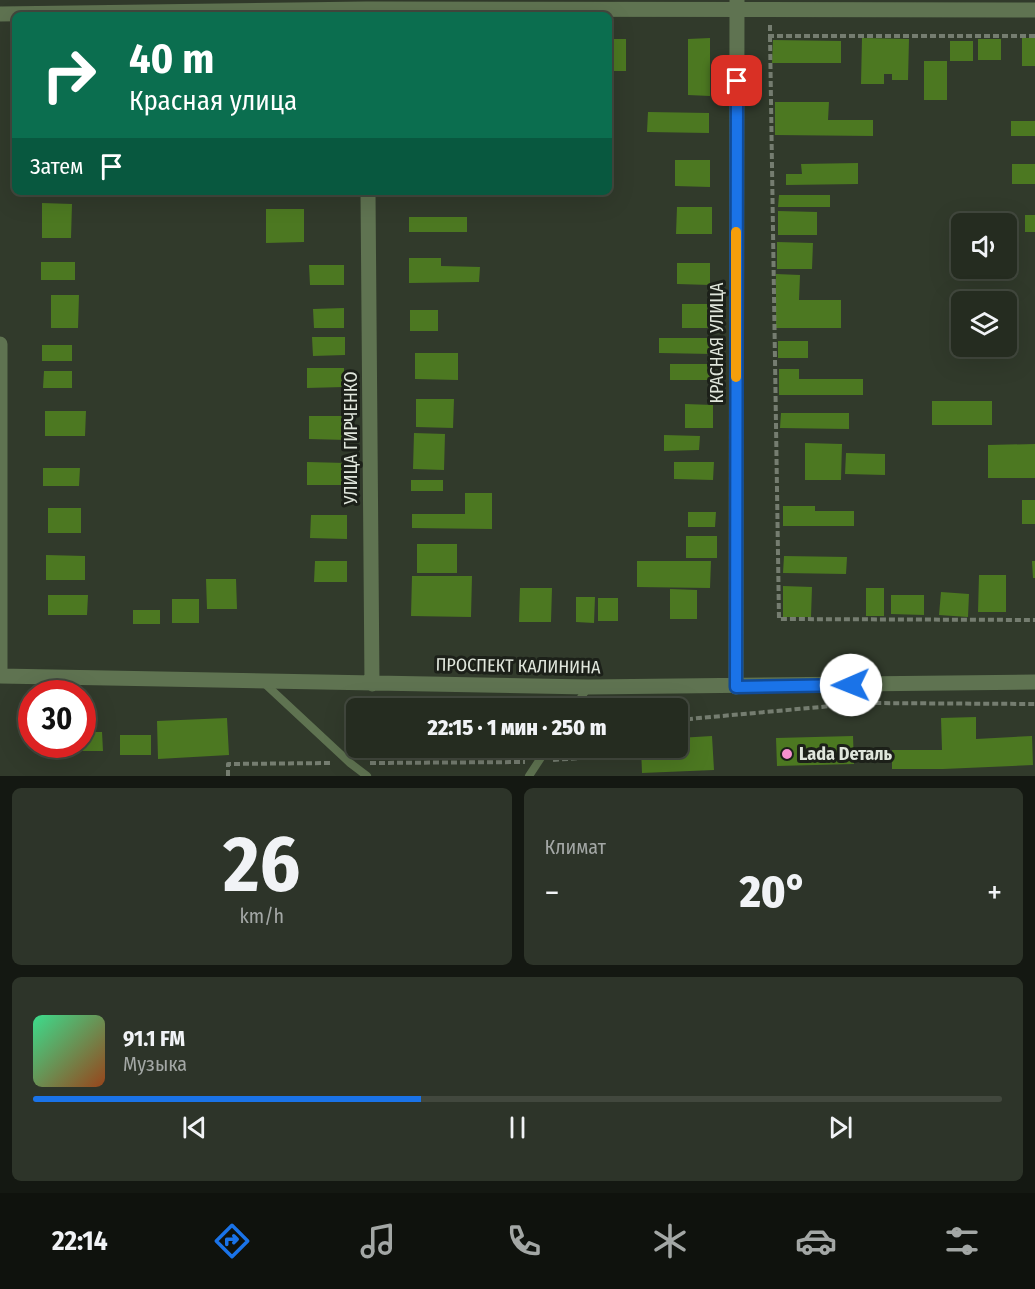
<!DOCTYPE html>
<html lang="ru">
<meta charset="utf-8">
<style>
:root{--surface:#252c20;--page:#2d3429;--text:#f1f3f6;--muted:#a3a7a5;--line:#42483e;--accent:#1a73e8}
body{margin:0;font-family:"Fira Sans Condensed",sans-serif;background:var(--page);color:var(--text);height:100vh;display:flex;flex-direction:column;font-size:22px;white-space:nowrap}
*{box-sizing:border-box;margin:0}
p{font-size:20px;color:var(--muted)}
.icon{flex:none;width:33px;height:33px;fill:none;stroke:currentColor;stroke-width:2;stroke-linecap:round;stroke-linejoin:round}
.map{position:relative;height:776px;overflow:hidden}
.details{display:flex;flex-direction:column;gap:12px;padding:12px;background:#141812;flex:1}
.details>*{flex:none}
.banner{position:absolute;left:12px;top:12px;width:600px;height:183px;border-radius:9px;box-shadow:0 6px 24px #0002,0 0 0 2px var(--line);background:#0b6e4f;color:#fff;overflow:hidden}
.buttons{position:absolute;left:951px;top:213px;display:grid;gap:12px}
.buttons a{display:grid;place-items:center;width:66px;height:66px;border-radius:9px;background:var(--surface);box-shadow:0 6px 24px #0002,0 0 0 2px var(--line);font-size:30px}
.speed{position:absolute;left:18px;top:680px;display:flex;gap:12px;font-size:30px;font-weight:700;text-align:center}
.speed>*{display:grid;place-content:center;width:78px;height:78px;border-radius:50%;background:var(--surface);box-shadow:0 6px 24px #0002,0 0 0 2px var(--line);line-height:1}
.speed .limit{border:9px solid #d22;background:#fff;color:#111}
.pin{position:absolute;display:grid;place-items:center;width:51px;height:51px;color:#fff;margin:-26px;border-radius:12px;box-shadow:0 3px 9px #0006}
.me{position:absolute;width:66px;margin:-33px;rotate:269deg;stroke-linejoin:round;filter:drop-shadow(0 0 4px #0008)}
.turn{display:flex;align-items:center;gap:21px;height:126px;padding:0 18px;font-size:27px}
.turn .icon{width:78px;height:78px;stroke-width:2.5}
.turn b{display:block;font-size:42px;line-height:51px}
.then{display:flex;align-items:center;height:57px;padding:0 18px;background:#0003;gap:12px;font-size:22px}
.big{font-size:45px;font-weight:800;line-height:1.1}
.details .tile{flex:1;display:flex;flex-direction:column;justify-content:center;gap:9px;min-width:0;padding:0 21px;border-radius:9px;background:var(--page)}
.details .dial{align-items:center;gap:0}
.dial b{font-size:78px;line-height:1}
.song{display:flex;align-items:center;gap:18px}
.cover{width:72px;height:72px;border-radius:9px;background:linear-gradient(135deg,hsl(150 70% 55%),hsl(20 70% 35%))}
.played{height:6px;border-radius:3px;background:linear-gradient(90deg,var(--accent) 40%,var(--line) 40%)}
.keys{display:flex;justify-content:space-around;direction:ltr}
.heat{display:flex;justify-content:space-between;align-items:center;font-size:33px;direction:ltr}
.details .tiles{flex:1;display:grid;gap:12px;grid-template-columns:1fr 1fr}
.tile:last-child{grid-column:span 2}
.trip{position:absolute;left:346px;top:698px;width:342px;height:60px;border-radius:9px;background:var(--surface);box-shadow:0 6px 24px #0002,0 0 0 2px var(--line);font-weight:800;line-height:60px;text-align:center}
.tab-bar{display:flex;height:96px;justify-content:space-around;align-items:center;background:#0f120d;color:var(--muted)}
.tab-bar .icon{width:42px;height:42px}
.tab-bar .active{color:var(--accent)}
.tab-bar b{font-size:27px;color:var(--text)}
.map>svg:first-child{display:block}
.building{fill:#4c7821}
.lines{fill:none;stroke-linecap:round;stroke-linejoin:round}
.path{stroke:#757d70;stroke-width:4;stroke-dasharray:6 3;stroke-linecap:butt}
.service{stroke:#5f7351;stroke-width:8}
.minor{stroke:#5f7351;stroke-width:15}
.route-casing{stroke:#114b97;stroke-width:15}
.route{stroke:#1a73e8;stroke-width:10}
.slow{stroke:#f59e0b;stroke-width:10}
.poi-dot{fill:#f690d0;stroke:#1c2019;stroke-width:2}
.labels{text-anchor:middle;stroke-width:6;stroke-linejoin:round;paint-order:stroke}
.street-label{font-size:18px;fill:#e0e6dc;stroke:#1c2019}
.poi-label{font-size:18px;font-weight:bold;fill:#e0e6dc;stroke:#1c2019;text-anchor:start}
</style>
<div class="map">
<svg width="1035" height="776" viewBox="0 0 1035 776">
<rect width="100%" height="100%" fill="#313a2b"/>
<!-- building -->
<path class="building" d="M710 38V96L688 95V39Z
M862 38 909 39 908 80H892V74H884V84H861Z
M1022 38H1035V66H1022Z
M609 39H626V71H609Z
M978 39H1001V60H978Z
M773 40 841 41V63H772Z
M950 41H973V61H950Z
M924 61H947V100H924Z
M775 102H829L828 120H873V136L775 135Z
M648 112 709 113V133L647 132Z
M1011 121H1035V136H1011Z
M675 160H710V187L675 186Z
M858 163V184L786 185V174H802L801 164Z
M1012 164H1035V184H1012Z
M779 195H830V207H778Z
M42 203 72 204 71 238H42Z
M677 207H712V234H676Z
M266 209H304V242L266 243Z
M778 211 817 212V235H778Z
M1025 215H1035V232H1025Z
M409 217H467V232H409Z
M777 242 813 243 812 269H777Z
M409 258H441V266L480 267 479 282 409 283Z
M41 262H75V280H41Z
M677 263H710V285L677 284Z
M309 265H344V285H310Z
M776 274 800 275 799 300H841V328H776Z
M51 295H79L78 328H51Z
M682 304H708V328H682Z
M344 308V328H314L313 309Z
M410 310H438V331H410Z
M312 337H345V355L313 356Z
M659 338H712V354L659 353Z
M778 341H808V358H778Z
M42 345H72V361H42Z
M415 353H458V380L415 379Z
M670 364H711V380H670Z
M307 368H344V387L307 388Z
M779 369H799V379H863V395H779Z
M44 371H72V388H43Z
M416 399H454L453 428 416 427Z
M932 401H992V425H932Z
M685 404 713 405V428H685Z
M45 411H86L85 436H45Z
M781 413H849V429L780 428Z
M309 416H347V440L309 439Z
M414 433 445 434 444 470 413 469Z
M664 435 700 436 699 450 664 451Z
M805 443 842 444 841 480H805Z
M1035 444V478H988V445Z
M846 453 885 454V475L845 474Z
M307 462 346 463V485H307Z
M674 462H714L713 480 674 479Z
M43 468H80L79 486H43Z
M411 480H443V491H411Z
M465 493H492V529L412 528V514H465Z
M1022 500H1035V524H1022Z
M783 506H815V511H854V526H783Z
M48 508H81V533H48Z
M688 512H716L715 527H688Z
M311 515H347V539L310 538Z
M686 536H717V558H686Z
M417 544H457V573H417Z
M46 555 85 556V580H46Z
M784 556 847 557 846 574 783 573Z
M315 561H347V582H314Z
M637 561H711L710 588 637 587Z
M1032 561H1035V578H1033Z
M979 575H1006V612H978Z
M412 576H472L471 617 411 616Z
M206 579H236L237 609H207Z
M783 586 812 587 811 617H783Z
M520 588H552L551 622H519Z
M866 588H884V616H866Z
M670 589 697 590V619H670Z
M941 592 969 594 968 617 939 615Z
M48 595H88L87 615H48Z
M891 595H924V615L891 614Z
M576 597H595L594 623 576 622Z
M598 598H618V621H598Z
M172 599H199V623H172Z
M133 610H160V624H133Z
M976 717V739L1032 736 1033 765 943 769H892V750H942L941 718Z
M227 718 229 755 158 759 157 721Z
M82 732H102L103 751H72L71 744H82Z
M120 735H151V755H120Z
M712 736 714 770 642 773 641 747H678V738Z
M853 736 854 764 777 766 776 738Z"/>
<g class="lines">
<!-- path -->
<path class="path" d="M770 25V36H1035
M770 36 779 619 1035 620
M678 720 864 703 1035 704
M553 760 622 755 628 747
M370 763 525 762
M228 776V764L333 763"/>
<!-- service -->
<path class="service" d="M263 682 350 763 367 776
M574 708 588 687
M529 776 548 747"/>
<!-- minor -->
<path class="minor" d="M0 14 367 9 1035 10
M368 192 372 684
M0 344V676
M0 676 588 687 1035 682
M736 687 737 0"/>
</g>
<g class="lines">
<!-- route casing -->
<g class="route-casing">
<path id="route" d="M737 81 736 687 851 685"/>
</g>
<!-- route -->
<use href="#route" class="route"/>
<!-- slow -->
<path class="slow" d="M736 232V377"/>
</g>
<!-- markers -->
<circle class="poi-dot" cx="787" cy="754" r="6"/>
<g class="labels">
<!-- street labels -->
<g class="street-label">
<text transform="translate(717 343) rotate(-90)" y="6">КРАСНАЯ УЛИЦА</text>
<text transform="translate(351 438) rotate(-90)" y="6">УЛИЦА ГИРЧЕНКО</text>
<text transform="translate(518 666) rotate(1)" y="6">ПРОСПЕКТ КАЛИНИНА</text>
</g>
<!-- poi labels -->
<g class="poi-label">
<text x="799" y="760">Lada Dеталь</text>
</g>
</g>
</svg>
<div class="buttons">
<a><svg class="icon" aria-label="sound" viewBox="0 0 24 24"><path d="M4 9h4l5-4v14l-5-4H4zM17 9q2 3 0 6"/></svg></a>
<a><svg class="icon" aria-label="layers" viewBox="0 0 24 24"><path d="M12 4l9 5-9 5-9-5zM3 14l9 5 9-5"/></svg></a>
</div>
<div class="speed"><div class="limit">30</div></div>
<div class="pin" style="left:737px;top:81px;background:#d93025"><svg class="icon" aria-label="arrive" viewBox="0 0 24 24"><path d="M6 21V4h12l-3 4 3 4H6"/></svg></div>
<svg class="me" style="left:851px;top:685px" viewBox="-20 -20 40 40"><circle r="19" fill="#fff"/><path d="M0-13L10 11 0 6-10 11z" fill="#1a73e8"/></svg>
<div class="trip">22:15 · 1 мин · 250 m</div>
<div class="banner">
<div class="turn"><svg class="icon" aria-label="right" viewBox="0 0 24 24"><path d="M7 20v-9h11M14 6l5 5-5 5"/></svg><div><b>40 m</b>Красная улица</div></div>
<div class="then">Затем<svg class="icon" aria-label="arrive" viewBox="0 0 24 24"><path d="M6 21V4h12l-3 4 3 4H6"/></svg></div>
</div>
</div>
<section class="details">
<div class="tiles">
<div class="tile dial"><b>26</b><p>km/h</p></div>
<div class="tile"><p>Климат</p>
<div class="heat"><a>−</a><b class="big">20°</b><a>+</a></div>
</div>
<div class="tile">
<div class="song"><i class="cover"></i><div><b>91.1 FM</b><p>Музыка</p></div></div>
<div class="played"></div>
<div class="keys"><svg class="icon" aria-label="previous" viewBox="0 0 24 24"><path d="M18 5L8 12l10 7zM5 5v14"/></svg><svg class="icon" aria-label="pause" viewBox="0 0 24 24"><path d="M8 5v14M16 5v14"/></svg><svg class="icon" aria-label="next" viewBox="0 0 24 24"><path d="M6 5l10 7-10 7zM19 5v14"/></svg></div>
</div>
</div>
</section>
<nav class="tab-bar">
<b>22:14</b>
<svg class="icon active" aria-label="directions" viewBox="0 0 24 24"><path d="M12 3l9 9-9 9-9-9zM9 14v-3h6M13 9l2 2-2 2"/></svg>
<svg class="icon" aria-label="music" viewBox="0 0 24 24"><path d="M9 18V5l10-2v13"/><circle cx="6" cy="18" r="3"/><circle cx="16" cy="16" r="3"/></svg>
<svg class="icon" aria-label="phone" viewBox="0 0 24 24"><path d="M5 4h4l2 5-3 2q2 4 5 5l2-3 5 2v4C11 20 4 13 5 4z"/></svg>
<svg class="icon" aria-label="climate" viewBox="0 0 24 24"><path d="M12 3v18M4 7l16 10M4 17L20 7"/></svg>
<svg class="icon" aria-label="car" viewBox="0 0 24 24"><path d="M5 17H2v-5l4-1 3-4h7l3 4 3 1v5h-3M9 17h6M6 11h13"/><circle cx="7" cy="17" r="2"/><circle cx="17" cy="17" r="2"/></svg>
<svg class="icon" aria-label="filters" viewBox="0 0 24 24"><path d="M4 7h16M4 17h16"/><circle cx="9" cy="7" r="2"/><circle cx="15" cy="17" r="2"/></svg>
</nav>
